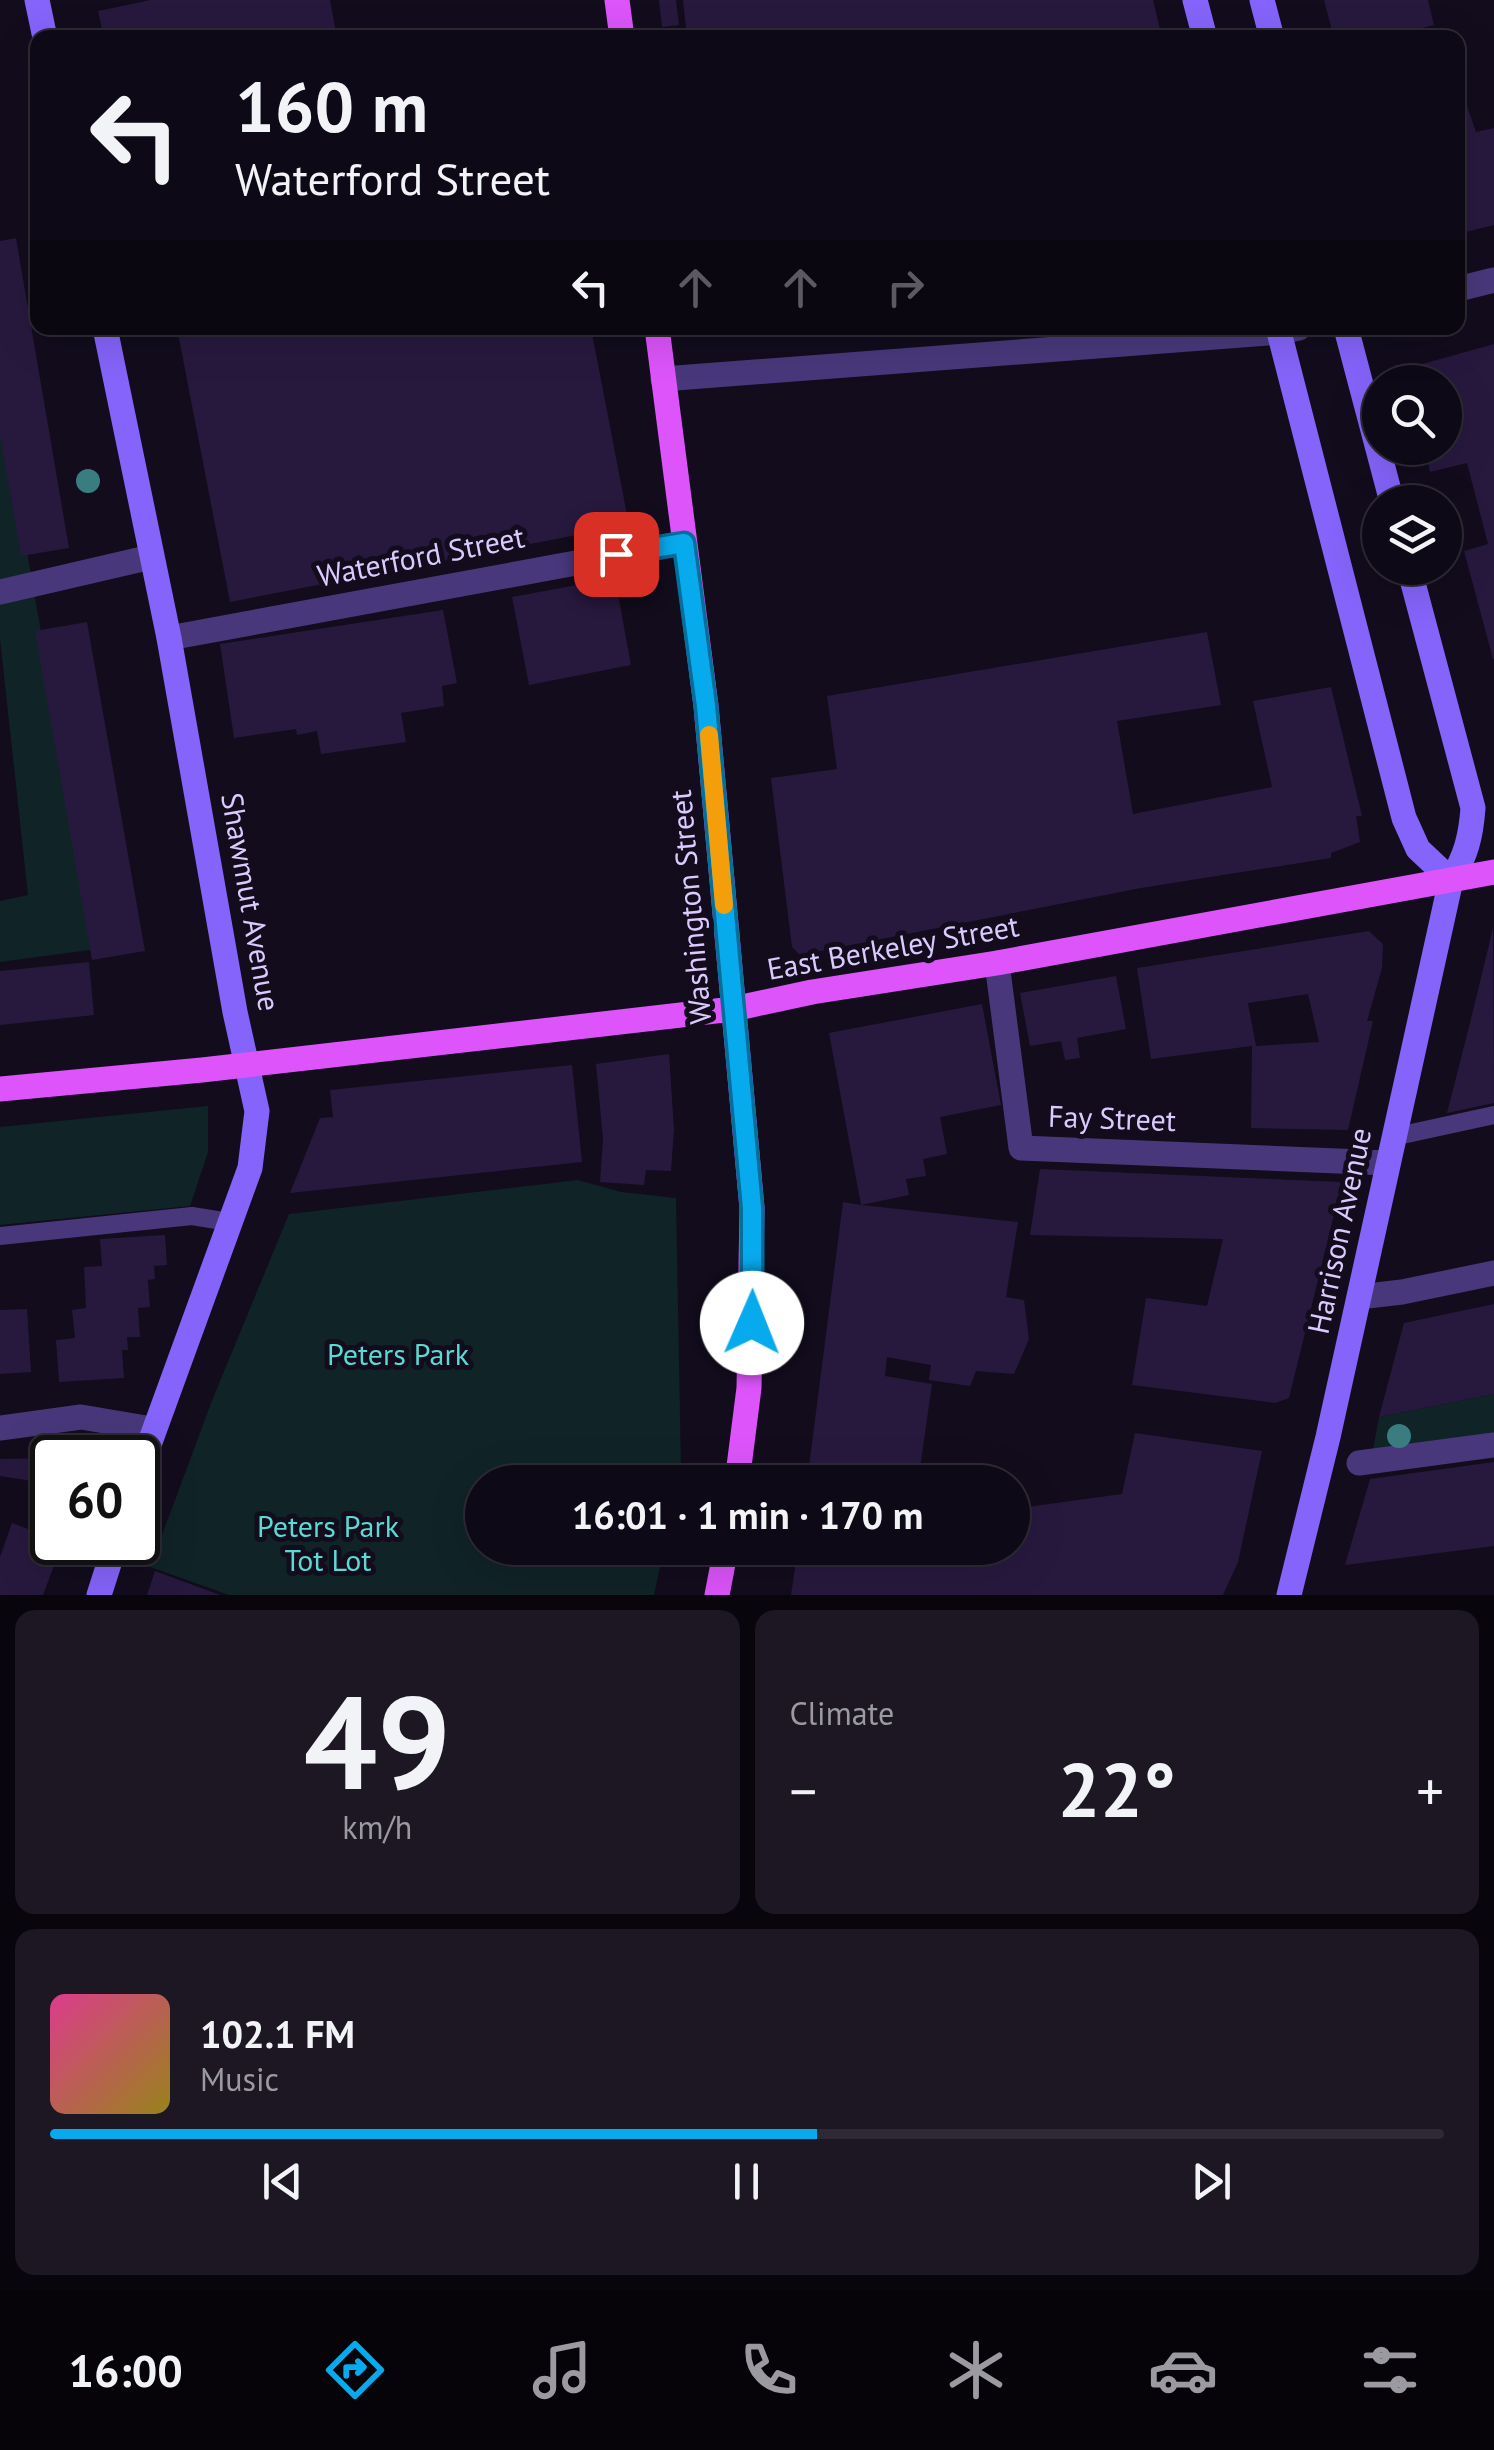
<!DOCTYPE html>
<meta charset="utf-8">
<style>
:root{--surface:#0e0916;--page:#1c1723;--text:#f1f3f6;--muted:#9b9aa1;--line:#2e2a35;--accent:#07aaed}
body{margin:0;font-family:"PT Sans",sans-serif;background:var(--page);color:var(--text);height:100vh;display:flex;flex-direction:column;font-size:38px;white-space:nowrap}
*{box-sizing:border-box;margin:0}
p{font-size:32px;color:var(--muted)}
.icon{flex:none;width:55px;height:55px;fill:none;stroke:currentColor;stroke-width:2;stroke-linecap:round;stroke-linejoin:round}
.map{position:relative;height:1595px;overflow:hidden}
.drawer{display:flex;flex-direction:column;gap:15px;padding:15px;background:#08050c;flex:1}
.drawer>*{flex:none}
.top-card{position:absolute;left:30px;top:30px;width:1435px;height:305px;border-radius:20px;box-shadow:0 10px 40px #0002,0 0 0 2px var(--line);background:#0e0916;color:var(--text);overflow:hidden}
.fabs{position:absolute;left:1362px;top:365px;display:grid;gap:20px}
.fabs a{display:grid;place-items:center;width:100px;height:100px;border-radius:50%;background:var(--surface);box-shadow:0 10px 40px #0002,0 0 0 2px var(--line);font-size:50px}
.speed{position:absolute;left:30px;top:1435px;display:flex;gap:20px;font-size:50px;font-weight:700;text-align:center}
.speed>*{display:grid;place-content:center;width:130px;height:130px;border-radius:50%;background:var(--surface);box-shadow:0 10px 40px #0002,0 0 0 2px var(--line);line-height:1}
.speed .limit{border:5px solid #111;border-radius:15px;background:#fff;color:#111}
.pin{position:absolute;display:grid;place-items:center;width:85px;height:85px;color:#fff;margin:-42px;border-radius:20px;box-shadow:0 5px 15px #0006}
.me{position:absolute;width:110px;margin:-55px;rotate:1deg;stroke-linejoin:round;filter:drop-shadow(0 0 8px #0008)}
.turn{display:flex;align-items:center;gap:35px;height:210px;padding:0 40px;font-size:45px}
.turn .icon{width:130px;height:130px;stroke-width:2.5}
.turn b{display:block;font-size:70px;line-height:85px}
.lanes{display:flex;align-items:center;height:95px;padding:0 40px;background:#0003;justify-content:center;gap:50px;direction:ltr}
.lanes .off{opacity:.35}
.big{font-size:75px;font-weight:700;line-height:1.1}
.drawer .tile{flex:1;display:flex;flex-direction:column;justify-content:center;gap:15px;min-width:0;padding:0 35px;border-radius:20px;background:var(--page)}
.drawer .dial{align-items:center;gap:0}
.dial b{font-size:130px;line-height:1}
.song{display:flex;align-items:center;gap:30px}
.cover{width:120px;height:120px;border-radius:15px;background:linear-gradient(135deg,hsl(330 70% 55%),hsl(50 70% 35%))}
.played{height:10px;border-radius:5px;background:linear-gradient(90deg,var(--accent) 55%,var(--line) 55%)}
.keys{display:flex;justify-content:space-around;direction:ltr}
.heat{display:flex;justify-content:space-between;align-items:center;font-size:55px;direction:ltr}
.drawer .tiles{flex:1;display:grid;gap:15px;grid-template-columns:1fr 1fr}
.tile:last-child{grid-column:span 2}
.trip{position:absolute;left:465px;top:1465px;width:565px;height:100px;border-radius:50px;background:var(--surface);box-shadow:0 10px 40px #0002,0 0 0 2px var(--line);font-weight:700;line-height:100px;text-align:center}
.tab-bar{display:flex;height:160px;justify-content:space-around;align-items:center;background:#060409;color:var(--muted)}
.tab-bar .icon{width:70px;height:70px}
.tab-bar .selected{color:var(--accent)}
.tab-bar b{font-size:45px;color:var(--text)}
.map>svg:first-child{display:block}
.green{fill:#102327}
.building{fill:#27193e;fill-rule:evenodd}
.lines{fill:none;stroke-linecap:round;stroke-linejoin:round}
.lane{stroke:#48387b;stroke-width:18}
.street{stroke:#48387b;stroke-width:25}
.secondary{stroke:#8464fa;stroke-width:25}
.primary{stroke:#dc54fa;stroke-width:25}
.tree{fill:#397d81}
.route-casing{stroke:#056e9a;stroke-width:25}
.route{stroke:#07aaed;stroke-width:18}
.slow{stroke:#f59e0b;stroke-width:18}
.labels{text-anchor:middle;stroke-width:10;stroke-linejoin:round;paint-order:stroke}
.street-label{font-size:30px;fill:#dacafd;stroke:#120c1d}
.park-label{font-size:30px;fill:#59dad3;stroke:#120c1d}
</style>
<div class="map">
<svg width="1494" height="1595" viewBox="0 0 1494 1595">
<rect width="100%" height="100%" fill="#120c1d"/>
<!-- green -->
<path class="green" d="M0 399 97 949 0 962V901L28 895 0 639Z
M208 1106V1152L190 1206 0 1225V1127Z
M578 1180 621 1192 676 1198 681 1470 679 1482H482V1548H664L654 1595H229L150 1567 213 1398 289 1214Z
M1494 1394V1436L1372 1455 1379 1417Z"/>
<!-- building -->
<path class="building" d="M151 0H330L337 38H104L98 11Z
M659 0H676L679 25 662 27Z
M683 0H1153L1162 38H687Z
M1324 0H1428L1434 25 1384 38H1334Z
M1463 94 1476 132 1494 128V225L1458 234V95Z
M16 238 69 548 21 556 0 435V241Z
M177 328H591L629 525 230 602Z
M1494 344V659H1493L1464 551 1488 544 1467 463 1430 472 1425 448H1445V382H1411L1408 368Z
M615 578 631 665 529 685 512 597Z
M443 610 457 683 442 686 444 706 401 713 406 742 321 754 317 731 297 735 296 729 234 738 220 644Z
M87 622 145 951 92 960 35 631Z
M1207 632 1221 705 1117 721 1133 814 1272 787 1253 701 1331 687 1362 816H1356L1360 842 1331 853V858L1141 888 800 955 792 947 771 778 837 769 827 696Z
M1493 928 1494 1103 1447 1113 1472 1015Z
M1369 931 1383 944 1382 968 1367 1021H1373L1348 1130 1251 1128 1252 1046 1151 1059 1137 968ZM1308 994 1319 1042 1256 1046 1248 1003Z
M89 962 94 1015 0 1025V971Z
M1116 976 1126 1029 1077 1038 1080 1058 1065 1060 1061 1041 1030 1046 1020 993Z
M982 1004 1001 1105 940 1117 947 1154 923 1159 926 1176 906 1179 909 1195 861 1205 1018 1222 1006 1297 1024 1300 1029 1339 1014 1374 976 1371 970 1386 929 1380 931 1365 887 1357 885 1376 932 1384 918 1482H807L843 1202 861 1205 829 1033Z
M669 1054 674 1129 671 1171 646 1170 644 1185 600 1182 603 1139 596 1064Z
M572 1065 582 1162 290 1193 320 1118 333 1117 330 1090Z
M1040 1169 1342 1182 1289 1398 1275 1403 1132 1385 1146 1298 1207 1306 1223 1239 1030 1235Z
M165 1235 167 1265 154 1266 155 1279 148 1280 150 1307 138 1308 140 1337H127L128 1350H122L124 1378 59 1382 56 1340 75 1338 72 1310 86 1308 84 1267 102 1266 100 1239Z
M1494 1304V1394L1379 1417 1404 1323Z
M27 1309 31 1372 0 1374V1310Z
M1135 1433 1262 1451 1238 1562 1223 1595H791L798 1548H1012V1509L1122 1494Z
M52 1458V1484L0 1476V1459Z
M1494 1462V1546L1345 1565 1370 1479Z
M12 1523 52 1538V1542H63L43 1595H0V1557Z
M155 1571 220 1595H147Z"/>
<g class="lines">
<!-- lane -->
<path class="lane" d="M1393 1137 1494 1115
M0 1236 192 1216 229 1222"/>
<!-- street -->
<path class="street" d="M1458 289 1494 280
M663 379 1280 332 1299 328
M0 592 151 557
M169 638 684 543
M997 963 1021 1148 1387 1163
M1359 1297 1402 1292 1494 1273
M0 1428 81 1417 152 1429
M1359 1463 1494 1445"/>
<!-- secondary -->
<path class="secondary" d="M37 0 45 38
M1195 0 1205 38
M1262 0 1272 38
M105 328 169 638 235 1012 257 1111 250 1168 138 1475
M1278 328 1404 818 1418 849 1451 880
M1346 328 1392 502
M99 1595 116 1542
M1289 1595 1328 1437 1451 880C1466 856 1471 836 1473 808L1409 568"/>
<!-- primary -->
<path class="primary" d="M617 0 622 38
M657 328 706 706 752 1208 749 1388 737 1482
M0 1089 202 1070 733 1009 812 992 997 963 1494 872
M717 1595 726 1548"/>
</g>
<!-- trees -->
<g class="tree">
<circle cx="88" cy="481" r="12"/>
<circle cx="1399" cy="1436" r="12"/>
</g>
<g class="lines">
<!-- route casing -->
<g class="route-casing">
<path id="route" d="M616 554 684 543 706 706 752 1208V1323"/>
</g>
<!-- route -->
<use href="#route" class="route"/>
<!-- slow -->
<path class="slow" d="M709 735 724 905"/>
</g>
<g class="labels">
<!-- street labels -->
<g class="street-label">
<text transform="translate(421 557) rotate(-11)" y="10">Waterford Street</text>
<text transform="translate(250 902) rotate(80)" y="10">Shawmut Avenue</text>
<text transform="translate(691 907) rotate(-95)" y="10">Washington Street</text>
<text transform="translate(893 948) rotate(-10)" y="10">East Berkeley Street</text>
<text transform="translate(1112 1119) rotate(2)" y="10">Fay Street</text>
<text transform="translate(1340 1231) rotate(-78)" y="10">Harrison Avenue</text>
</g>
<!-- park labels -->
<g class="park-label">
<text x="398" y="1365">Peters Park</text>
<text x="328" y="1537">Peters Park<tspan x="328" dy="34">Tot Lot</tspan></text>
</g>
</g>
</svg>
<div class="fabs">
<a><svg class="icon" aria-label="search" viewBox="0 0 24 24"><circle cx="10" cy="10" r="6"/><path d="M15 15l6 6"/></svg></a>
<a><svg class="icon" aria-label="layers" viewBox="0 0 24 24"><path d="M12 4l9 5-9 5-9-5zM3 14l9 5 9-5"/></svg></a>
</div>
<div class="speed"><div class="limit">60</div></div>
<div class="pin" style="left:616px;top:554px;background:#d93025"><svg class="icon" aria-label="arrive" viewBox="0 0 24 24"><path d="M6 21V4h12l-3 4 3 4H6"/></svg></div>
<svg class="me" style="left:752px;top:1323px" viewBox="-20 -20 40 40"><circle r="19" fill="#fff"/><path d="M0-13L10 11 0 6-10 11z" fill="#07aaed"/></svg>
<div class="trip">16:01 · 1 min · 170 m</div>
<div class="top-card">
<div class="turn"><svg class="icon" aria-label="left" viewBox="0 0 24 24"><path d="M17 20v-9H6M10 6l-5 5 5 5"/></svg><div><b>160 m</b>Waterford Street</div></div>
<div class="lanes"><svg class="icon" aria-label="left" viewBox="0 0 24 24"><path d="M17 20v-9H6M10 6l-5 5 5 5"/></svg><svg class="icon off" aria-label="ahead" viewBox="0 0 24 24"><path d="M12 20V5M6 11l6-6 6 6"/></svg><svg class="icon off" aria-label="ahead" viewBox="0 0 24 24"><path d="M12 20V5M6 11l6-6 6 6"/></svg><svg class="icon off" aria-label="right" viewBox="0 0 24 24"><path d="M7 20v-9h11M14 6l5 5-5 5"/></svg></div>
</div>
</div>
<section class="drawer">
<div class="tiles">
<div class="tile dial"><b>49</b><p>km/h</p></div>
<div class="tile"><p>Climate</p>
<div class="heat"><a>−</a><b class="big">22°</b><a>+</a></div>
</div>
<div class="tile">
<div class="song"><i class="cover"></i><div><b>102.1 FM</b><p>Music</p></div></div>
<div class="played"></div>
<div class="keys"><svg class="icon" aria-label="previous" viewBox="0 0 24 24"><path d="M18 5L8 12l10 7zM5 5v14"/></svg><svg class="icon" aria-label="pause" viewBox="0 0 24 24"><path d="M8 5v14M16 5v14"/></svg><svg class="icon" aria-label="next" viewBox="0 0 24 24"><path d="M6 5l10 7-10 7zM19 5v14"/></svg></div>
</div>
</div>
</section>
<nav class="tab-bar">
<b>16:00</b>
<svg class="icon selected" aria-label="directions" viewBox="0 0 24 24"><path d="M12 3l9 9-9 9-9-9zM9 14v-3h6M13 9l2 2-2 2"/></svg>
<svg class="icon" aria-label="music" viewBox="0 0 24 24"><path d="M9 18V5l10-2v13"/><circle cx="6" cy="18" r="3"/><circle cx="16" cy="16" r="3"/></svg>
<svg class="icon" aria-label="phone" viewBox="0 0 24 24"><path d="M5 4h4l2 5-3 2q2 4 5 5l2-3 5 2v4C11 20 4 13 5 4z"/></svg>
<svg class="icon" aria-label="climate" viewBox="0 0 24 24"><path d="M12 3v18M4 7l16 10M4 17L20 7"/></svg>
<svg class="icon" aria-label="car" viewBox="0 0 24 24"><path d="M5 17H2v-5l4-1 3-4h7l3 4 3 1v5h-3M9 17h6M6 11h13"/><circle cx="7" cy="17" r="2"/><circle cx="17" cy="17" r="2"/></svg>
<svg class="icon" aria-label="filters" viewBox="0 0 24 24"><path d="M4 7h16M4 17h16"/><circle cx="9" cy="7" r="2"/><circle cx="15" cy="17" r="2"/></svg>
</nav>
